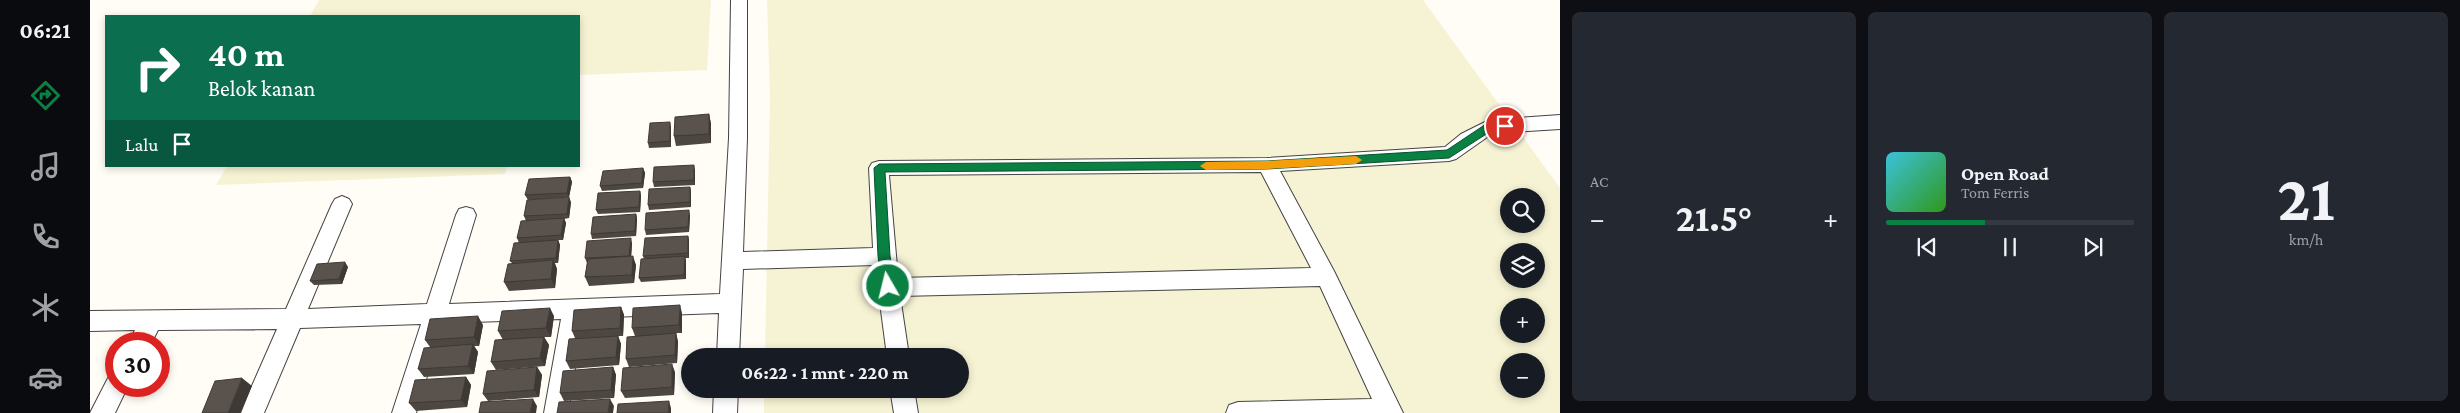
<!DOCTYPE html>
<html lang="id">
<meta charset="utf-8">
<style>
:root{--surface:#171b24;--page:#242831;--text:#f1f3f6;--muted:#9ea1a6;--line:#363941;--accent:#0b8043}
body{margin:0;font-family:"Crimson Pro",serif;background:var(--page);color:var(--text);height:100vh;display:flex;flex-direction:column;font-size:19px;white-space:nowrap}
*{box-sizing:border-box;margin:0}
p{font-size:16px;color:var(--muted)}
.icon{flex:none;width:28px;height:28px;fill:none;stroke:currentColor;stroke-width:2;stroke-linecap:round;stroke-linejoin:round}
.map{position:relative;flex:1;overflow:hidden}
.sheet{display:flex;flex-direction:column;gap:12px;padding:12px;background:#0d0f14;width:900px}
.sheet>*{flex:none}
.guide{position:absolute;left:15px;top:15px;width:475px;height:152px;border-radius:0px;box-shadow:0 2px 8px #0003;background:#0b6e4f;color:#fff;overflow:hidden}
.buttons{position:absolute;left:1410px;top:188px;display:grid;gap:10px}
.buttons a{display:grid;place-items:center;width:45px;height:45px;border-radius:50%;background:var(--surface);box-shadow:0 2px 8px #0003;font-size:25px}
.speed{position:absolute;left:15px;top:332px;display:flex;gap:10px;font-size:25px;font-weight:700;text-align:center}
.speed>*{display:grid;place-content:center;width:65px;height:65px;border-radius:50%;background:var(--surface);box-shadow:0 2px 8px #0003;line-height:1}
.speed .limit{border:8px solid #d22;background:#fff;color:#111}
.pin{position:absolute;display:grid;place-items:center;width:42px;height:42px;color:#fff;margin:-21px;border:2px solid #fff;border-radius:50%;box-shadow:0 1px 5px #0007}
.me{position:absolute;width:55px;margin:-28px;rotate:352deg;stroke-linejoin:round;filter:drop-shadow(0 0 4px #0008)}
.turn{display:flex;align-items:center;gap:18px;height:105px;padding:0 20px;font-size:22px}
.turn .icon{width:65px;height:65px;stroke-width:2.5}
.turn b{display:block;font-size:35px;line-height:42px}
.then{display:flex;align-items:center;height:48px;padding:0 20px;background:#0003;gap:10px;font-size:19px}
.big{font-size:38px;font-weight:700;line-height:1.1}
.sheet .tile{flex:1;display:flex;flex-direction:column;justify-content:center;gap:8px;min-width:0;padding:0 18px;border-radius:8px;background:var(--page)}
.sheet .dial{align-items:center;gap:0}
.dial b{font-size:65px;line-height:1}
.song{display:flex;align-items:center;gap:15px}
.cover{width:60px;height:60px;border-radius:8px;background:linear-gradient(135deg,hsl(190 70% 55%),hsl(110 70% 35%))}
.played{height:5px;border-radius:2px;background:linear-gradient(90deg,var(--accent) 40%,var(--line) 40%)}
.keys{display:flex;justify-content:space-around;direction:ltr}
.heat{display:flex;justify-content:space-between;align-items:center;font-size:28px;direction:ltr}
.sheet .tiles{flex:1;display:grid;gap:12px;grid-template-columns:repeat(3,1fr)}
.trip{position:absolute;left:591px;top:348px;width:288px;height:50px;border-radius:25px;background:var(--surface);box-shadow:0 2px 8px #0003;font-weight:700;line-height:50px;text-align:center}
main{display:flex;flex:1;min-height:0}
.tabs{display:flex;flex-direction:column;width:90px;justify-content:space-around;align-items:center;background:#090b0e;color:var(--muted)}
.tabs .icon{width:35px;height:35px}
.tabs .selected{color:var(--accent)}
.tabs b{font-size:22px;color:var(--text)}
.map>svg:first-child{display:block}
.farmland{fill:#f6f3d4;fill-rule:evenodd}
.lines{fill:none;stroke-linecap:round;stroke-linejoin:round}
.minor-casing{stroke:#444;stroke-width:2}
.minor{fill:#fff;fill-rule:evenodd}
.wall{fill:#4d4742}
.shaded-wall{fill:#3f3936}
.building{fill:#5a524d;stroke:#3f3936}
.route{fill:#0b8043;stroke:#07532c}
.slow{fill:#f59e0b}
</style>
<main>
<nav class="tabs">
<b>06:21</b>
<svg class="icon selected" aria-label="directions" viewBox="0 0 24 24"><path d="M12 3l9 9-9 9-9-9zM9 14v-3h6M13 9l2 2-2 2"/></svg>
<svg class="icon" aria-label="music" viewBox="0 0 24 24"><path d="M9 18V5l10-2v13"/><circle cx="6" cy="18" r="3"/><circle cx="16" cy="16" r="3"/></svg>
<svg class="icon" aria-label="phone" viewBox="0 0 24 24"><path d="M5 4h4l2 5-3 2q2 4 5 5l2-3 5 2v4C11 20 4 13 5 4z"/></svg>
<svg class="icon" aria-label="climate" viewBox="0 0 24 24"><path d="M12 3v18M4 7l16 10M4 17L20 7"/></svg>
<svg class="icon" aria-label="car" viewBox="0 0 24 24"><path d="M5 17H2v-5l4-1 3-4h7l3 4 3 1v5h-3M9 17h6M6 11h13"/><circle cx="7" cy="17" r="2"/><circle cx="17" cy="17" r="2"/></svg>
</nav>
<div class="map">
<svg width="1470" height="413" viewBox="0 0 1470 413">
<rect width="100%" height="100%" fill="#fffdf5"/>
<!-- farmland -->
<path class="farmland" d="M229 0H621L617 70 489 75V16H220Z
M677 0H1333L1470 188V413H674V389H870V356H675L680 98ZM1419 196H1446V224H1419ZM1419 251H1446V279H1419ZM1419 306H1446V334H1419ZM1419 361H1446V389H1419Z
M137 166H417L415 174 126 185Z"/>
<g class="lines">
<!-- minor casing -->
<g class="minor-casing">
<path id="minor" d="M641 0H657V138L653 252 783 248 779 168 782 163 789 161 1177 158 1355 147 1371 134 1399 120 1470 115V129L1403 133 1366 159 1359 161 1190 171 1244 271 1313 413H1136L1139 405 1148 402 1282 399 1230 286 810 296 819 356H797L785 265 653 269 649 356H627L629 313 493 318 478 413H454L471 319 353 323 326 413H302L331 324 210 328 174 413H150L187 329 68 330 61 344H38L45 330 0 331V311L196 309 242 204 245 199 252 196 259 199 262 204 218 309 337 304 366 215 369 209 376 207 383 209 386 215 359 304 630 294 639 138ZM1171 172 1221 268 808 278 799 175Z
M26 375V386H38L25 413H0L18 378Z
M624 389H648L647 413H623Z
M800 389H824L828 413H804Z"/>
</g>
<!-- minor -->
<use href="#minor" class="minor"/>
</g>
<!-- wall -->
<path class="wall" d="M619 114 621 124V143L586 146 584 136Z
M581 127V147L559 148 558 143Z
M553 168 555 173 553 188 512 191 510 186Z
M605 170V185L564 187 563 182Z
M480 177 482 182 479 197 438 200 435 195Z
M600 187 601 192V207L559 210 558 205Z
M550 191 551 196 550 212 508 214 506 210Z
M481 202 479 218 474 219 476 223 473 240H468L470 245 468 263H465L467 269 465 288 419 291 414 282 422 263 420 261 429 243 427 238 436 221 434 216Z
M546 214 547 219 546 236 502 239 501 234Z
M600 215 599 232 556 235 555 230Z
M598 236 599 240V258H595L596 261V279L551 282 549 278 554 259 553 256Z
M542 243 541 256 546 265 544 283 499 286 495 277 497 263 495 258Z
M258 267 252 284 224 285 220 281Z
M531 307 534 315 533 336H528L531 344 529 365 480 369 476 361 485 338 482 331Z
M592 313V333H586L588 342 587 363 539 367 536 359 545 336 542 328Z
M464 316 461 337H454L459 345 455 366 406 370 401 362 413 340 408 331Z
M393 325 389 346H384L388 352 384 374 334 377 328 369 340 347 335 340Z
M447 367 452 375 449 397 398 401 393 394Z
M523 367 526 375 524 398 474 401 470 393Z
M585 372 584 395 535 398 531 391Z
M376 377 381 385 377 407 326 411 319 403Z"/>
<!-- shaded-wall -->
<path class="shaded-wall" d="M619 114 621 124V143L619 134Z
M580 122 581 127V147L580 141Z
M604 165 605 170V185L604 180Z
M553 168 555 173 553 188 552 183Z
M480 177 482 182 479 197 477 193Z
M600 187 601 192V207L600 202Z
M550 191 551 196 550 212 549 207Z
M479 197 481 202 479 218 477 214Z
M599 210 600 215 599 232 598 227Z
M546 214 547 219 546 236 545 231Z
M474 218 476 223 473 240 471 235Z
M598 236 599 240V258L598 253Z
M541 238 542 243 541 260 539 256Z
M468 240 470 245 468 263 466 258Z
M543 256 546 265 544 283 542 275Z
M595 256 596 261V279L594 275Z
M463 260 467 269 465 288 461 279Z
M255 262 258 267 252 284 249 279Z
M590 305 592 313V333L589 325Z
M531 307 534 315 533 336 530 328Z
M460 308 464 316 461 337 456 328Z
M388 316 393 325 389 346 384 337Z
M586 333 588 342 587 363 585 355Z
M528 336 531 344 529 365 526 357Z
M454 337 459 345 455 366 450 358Z
M383 344 388 352 384 374 378 366Z
M582 364 585 372 584 395 582 387Z
M447 367 452 375 449 397 444 390Z
M523 367 526 375 524 398 521 390Z
M376 377 381 385 377 407 371 400Z
M152 378 162 386 151 413H138Z
M443 399 447 406 446 413H440Z
M520 399 524 406 523 413H518Z
M579 401 581 408V413H578Z"/>
<!-- building -->
<path class="building" d="M619 114V134L584 136 585 117Z
M580 122V141L558 143 560 123Z
M604 165V180L563 182 564 167Z
M553 168 552 183 510 186 513 171Z
M480 177 477 193 435 195 439 179Z
M600 187V202L558 205 559 189Z
M550 191 549 207 506 210 508 193Z
M479 197 477 214 434 216 437 200Z
M599 210 598 227 555 230 556 213Z
M546 214 545 231 501 234 503 217Z
M474 218 471 235 427 238 431 221Z
M598 236V253L553 256 555 238Z
M541 238 539 256 495 258 497 241Z
M468 240 466 258 420 261 424 243Z
M543 256 542 275 495 277 498 259Z
M595 256 594 275 549 278 551 259Z
M463 260 461 279 414 282 418 264Z
M255 262 249 279 220 281 227 264Z
M590 305 589 325 542 328 543 308Z
M531 307 530 328 482 331 484 310Z
M460 308 456 328 408 331 412 311Z
M388 316 384 337 335 340 340 319Z
M586 333 585 355 536 359 537 337Z
M528 336 526 357 476 361 479 339Z
M454 337 450 358 401 362 405 340Z
M383 344 378 366 328 369 334 348Z
M582 364V387L531 391 533 368Z
M447 367 444 390 393 394 397 371Z
M523 367 521 390 470 393 473 371Z
M376 377 371 400 319 403 325 380Z
M152 378 138 413H112L125 381Z
M443 399 440 413H389L391 402Z
M520 399 518 413H467L469 402Z
M579 401 578 413H527L528 404Z"/>
<!-- route -->
<path class="route" d="M1415 122 1418 123V129L1401 131 1359 158 1177 169 795 172 800 256 805 286 798 292 792 286 788 256 784 168 789 164 1177 161 1357 150 1396 124Z"/>
<!-- slow -->
<path class="slow" d="M1266 156 1272 160 1266 164 1177 169 1116 170 1110 166 1116 162 1177 161Z"/>
</svg>
<div class="buttons">
<a><svg class="icon" aria-label="search" viewBox="0 0 24 24"><circle cx="10" cy="10" r="6"/><path d="M15 15l6 6"/></svg></a>
<a><svg class="icon" aria-label="layers" viewBox="0 0 24 24"><path d="M12 4l9 5-9 5-9-5zM3 14l9 5 9-5"/></svg></a>
<a>+</a>
<a>−</a>
</div>
<div class="speed"><div class="limit">30</div></div>
<div class="pin" style="left:1415px;top:126px;background:#d93025"><svg class="icon" aria-label="arrive" viewBox="0 0 24 24"><path d="M6 21V4h12l-3 4 3 4H6"/></svg></div>
<svg class="me" style="left:798px;top:286px" viewBox="-20 -20 40 40"><circle r="17" fill="#0b8043" stroke="#fff" stroke-width="3"/><path d="M0-11L8 9 0 5-8 9z" fill="#fff"/></svg>
<div class="trip">06:22 · 1 mnt · 220 m</div>
<div class="guide">
<div class="turn"><svg class="icon" aria-label="right" viewBox="0 0 24 24"><path d="M7 20v-9h11M14 6l5 5-5 5"/></svg><div><b>40 m</b>Belok kanan</div></div>
<div class="then">Lalu<svg class="icon" aria-label="arrive" viewBox="0 0 24 24"><path d="M6 21V4h12l-3 4 3 4H6"/></svg></div>
</div>
</div>
<section class="sheet">
<div class="tiles">
<div class="tile"><p>AC</p>
<div class="heat"><a>−</a><b class="big">21.5°</b><a>+</a></div>
</div>
<div class="tile">
<div class="song"><i class="cover"></i><div><b>Open Road</b><p>Tom Ferris</p></div></div>
<div class="played"></div>
<div class="keys"><svg class="icon" aria-label="previous" viewBox="0 0 24 24"><path d="M18 5L8 12l10 7zM5 5v14"/></svg><svg class="icon" aria-label="pause" viewBox="0 0 24 24"><path d="M8 5v14M16 5v14"/></svg><svg class="icon" aria-label="next" viewBox="0 0 24 24"><path d="M6 5l10 7-10 7zM19 5v14"/></svg></div>
</div>
<div class="tile dial"><b>21</b><p>km/h</p></div>
</div>
</section>
</main>
